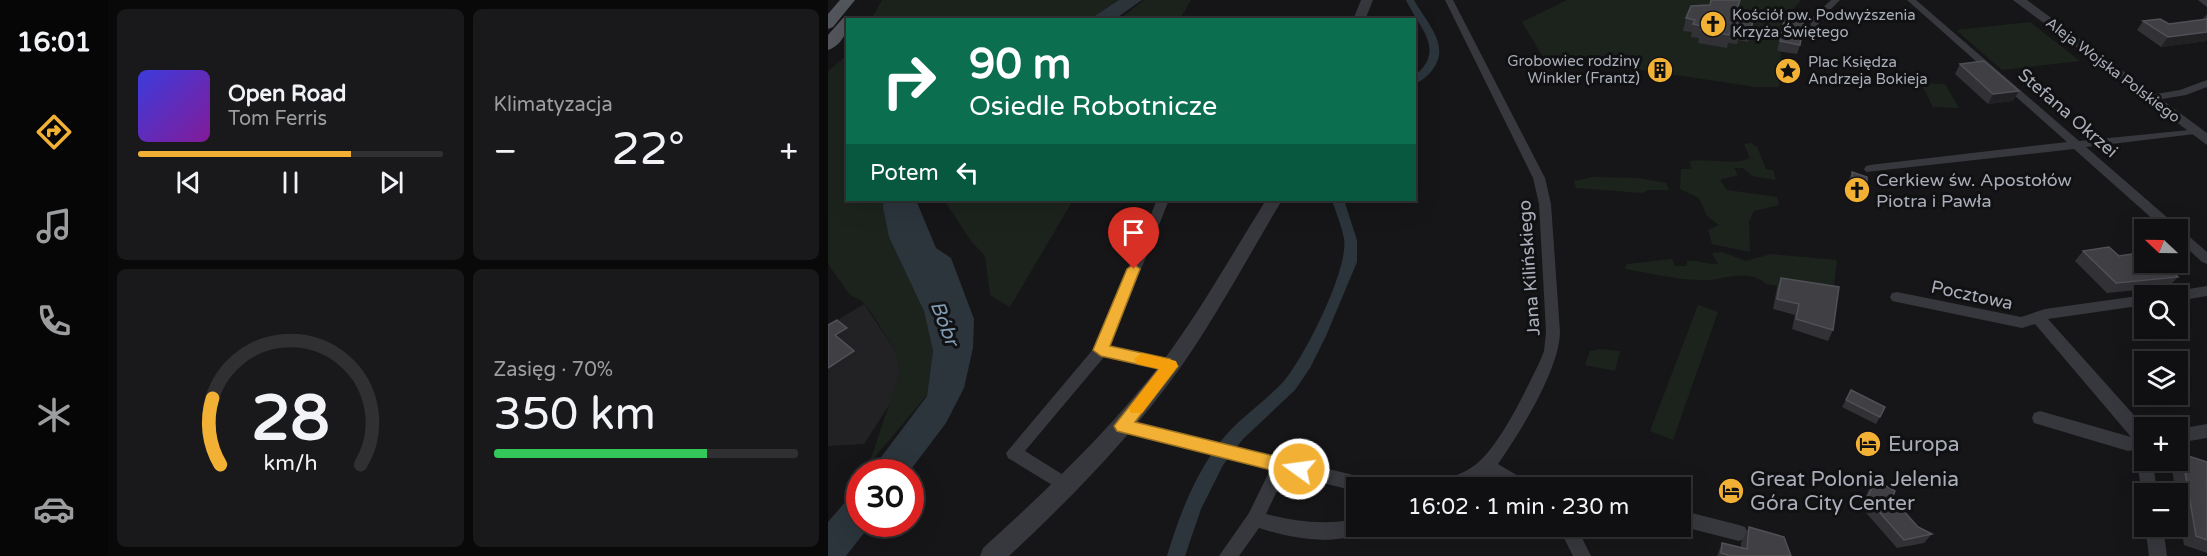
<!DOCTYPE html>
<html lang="pl">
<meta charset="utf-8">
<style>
:root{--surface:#101012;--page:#19191b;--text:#f1f3f6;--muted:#9c9d9f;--line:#303032;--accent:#f2b134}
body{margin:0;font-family:"Varela Round",sans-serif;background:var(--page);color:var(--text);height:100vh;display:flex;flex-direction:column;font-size:22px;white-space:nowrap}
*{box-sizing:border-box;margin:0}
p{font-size:20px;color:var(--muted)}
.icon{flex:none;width:33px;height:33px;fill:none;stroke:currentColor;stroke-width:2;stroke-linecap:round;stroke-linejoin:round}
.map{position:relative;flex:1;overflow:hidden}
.details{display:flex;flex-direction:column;gap:9px;padding:9px;background:#09090a;width:720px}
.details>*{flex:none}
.guide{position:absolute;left:18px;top:18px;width:570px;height:183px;border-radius:0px;box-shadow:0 6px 24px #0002,0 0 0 2px var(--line);background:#0b6e4f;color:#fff;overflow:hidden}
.needle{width:39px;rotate:292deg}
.tools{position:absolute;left:1306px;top:219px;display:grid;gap:12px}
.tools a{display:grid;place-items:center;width:54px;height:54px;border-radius:0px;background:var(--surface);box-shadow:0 6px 24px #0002,0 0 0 2px var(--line);font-size:30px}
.speed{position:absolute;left:18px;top:459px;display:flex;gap:12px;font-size:30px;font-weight:700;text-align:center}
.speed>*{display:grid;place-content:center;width:78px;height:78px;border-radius:50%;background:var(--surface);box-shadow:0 6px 24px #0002,0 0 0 2px var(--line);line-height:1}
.speed .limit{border:9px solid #d22;background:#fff;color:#111}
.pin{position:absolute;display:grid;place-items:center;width:51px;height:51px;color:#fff;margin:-62px -26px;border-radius:50% 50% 50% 0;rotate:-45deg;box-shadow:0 0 6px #0007}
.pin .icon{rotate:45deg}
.me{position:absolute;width:66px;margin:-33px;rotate:284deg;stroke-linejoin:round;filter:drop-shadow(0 0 4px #0008)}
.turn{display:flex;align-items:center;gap:21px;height:126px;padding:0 24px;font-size:27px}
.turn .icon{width:78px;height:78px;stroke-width:2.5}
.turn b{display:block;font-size:42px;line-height:51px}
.then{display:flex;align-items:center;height:57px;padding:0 24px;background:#0003;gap:12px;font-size:22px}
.big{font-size:45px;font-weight:600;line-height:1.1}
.details .tile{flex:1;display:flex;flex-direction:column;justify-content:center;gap:9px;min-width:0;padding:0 21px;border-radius:9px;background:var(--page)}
.details .dial{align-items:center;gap:0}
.dial svg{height:156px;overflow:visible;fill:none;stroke:var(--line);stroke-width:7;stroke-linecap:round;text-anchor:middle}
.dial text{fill:var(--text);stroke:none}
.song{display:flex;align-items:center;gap:18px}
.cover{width:72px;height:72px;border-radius:9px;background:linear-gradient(135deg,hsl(240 70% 55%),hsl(290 70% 35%))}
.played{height:6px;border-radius:3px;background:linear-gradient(90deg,var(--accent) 70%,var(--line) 70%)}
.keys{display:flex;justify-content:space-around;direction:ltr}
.heat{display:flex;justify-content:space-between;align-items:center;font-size:33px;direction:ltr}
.charge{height:9px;border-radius:4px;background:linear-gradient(90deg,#34c759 70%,var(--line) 0)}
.details .tiles{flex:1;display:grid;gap:9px;grid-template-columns:repeat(2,1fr)}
.trip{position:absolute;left:518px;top:477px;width:345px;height:60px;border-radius:0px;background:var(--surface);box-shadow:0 6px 24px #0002,0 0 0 2px var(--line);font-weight:600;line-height:60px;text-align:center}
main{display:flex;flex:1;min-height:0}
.tabs{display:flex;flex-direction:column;width:108px;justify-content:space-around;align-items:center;background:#060607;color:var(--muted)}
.tabs .icon{width:42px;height:42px}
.tabs .current{color:var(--accent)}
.tabs b{font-size:27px;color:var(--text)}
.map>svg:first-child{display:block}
.built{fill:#222225}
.green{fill:#1c231d}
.water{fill:#2c353c}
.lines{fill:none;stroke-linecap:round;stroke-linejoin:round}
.canal{fill:#2c353c;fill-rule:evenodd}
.minor{fill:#37383d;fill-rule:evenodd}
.tertiary{fill:#37383d;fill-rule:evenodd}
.primary{fill:#53555c;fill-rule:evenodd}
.wall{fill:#323236}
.shaded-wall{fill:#212124}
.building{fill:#3f3f44;stroke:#4f5156;stroke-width:1.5}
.route{fill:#f2b134;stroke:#9d7322;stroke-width:1.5}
.slow{fill:#f59e0b}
.labels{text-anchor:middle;stroke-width:6;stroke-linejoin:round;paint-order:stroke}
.far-poi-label{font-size:15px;fill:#a8adb8;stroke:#111113;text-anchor:start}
.far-street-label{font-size:15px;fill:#a8adb8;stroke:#111113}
.street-label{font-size:18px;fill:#a8adb8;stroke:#111113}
.poi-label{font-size:18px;fill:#a8adb8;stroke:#111113;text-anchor:start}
.water-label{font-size:20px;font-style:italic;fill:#7f9bb3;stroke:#111113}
.near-poi-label{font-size:21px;fill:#a8adb8;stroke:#111113;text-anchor:start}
</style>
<main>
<nav class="tabs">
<b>16:01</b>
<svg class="icon current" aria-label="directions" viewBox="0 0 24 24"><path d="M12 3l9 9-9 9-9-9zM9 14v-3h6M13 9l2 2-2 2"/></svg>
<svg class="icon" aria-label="music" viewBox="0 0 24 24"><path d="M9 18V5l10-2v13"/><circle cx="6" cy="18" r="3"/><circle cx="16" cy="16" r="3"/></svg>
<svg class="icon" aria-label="phone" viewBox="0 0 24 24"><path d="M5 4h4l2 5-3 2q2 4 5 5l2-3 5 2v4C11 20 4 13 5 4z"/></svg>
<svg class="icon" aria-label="climate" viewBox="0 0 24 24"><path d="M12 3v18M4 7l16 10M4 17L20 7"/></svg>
<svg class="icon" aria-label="car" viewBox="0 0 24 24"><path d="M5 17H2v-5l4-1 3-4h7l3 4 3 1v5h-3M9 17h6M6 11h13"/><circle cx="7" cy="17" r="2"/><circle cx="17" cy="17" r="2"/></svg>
</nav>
<section class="details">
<div class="tiles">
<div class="tile">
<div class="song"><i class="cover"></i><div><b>Open Road</b><p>Tom Ferris</p></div></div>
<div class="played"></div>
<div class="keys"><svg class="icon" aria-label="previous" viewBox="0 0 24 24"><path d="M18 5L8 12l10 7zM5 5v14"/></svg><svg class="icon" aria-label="pause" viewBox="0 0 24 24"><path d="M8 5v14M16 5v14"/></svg><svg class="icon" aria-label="next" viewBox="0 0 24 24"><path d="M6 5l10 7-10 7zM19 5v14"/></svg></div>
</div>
<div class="tile"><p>Klimatyzacja</p>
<div class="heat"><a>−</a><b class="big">22°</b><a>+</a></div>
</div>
<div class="tile dial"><svg viewBox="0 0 100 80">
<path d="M14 69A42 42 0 1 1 86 69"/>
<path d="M14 69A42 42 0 0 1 10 35" stroke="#f2b134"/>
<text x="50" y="56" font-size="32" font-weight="700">28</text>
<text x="50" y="72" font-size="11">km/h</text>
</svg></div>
<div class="tile"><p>Zasięg · 70%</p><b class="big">350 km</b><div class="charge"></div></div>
</div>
</section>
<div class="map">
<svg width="1379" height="556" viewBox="0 0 1379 556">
<rect width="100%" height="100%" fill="#161618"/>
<!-- built -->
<path class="built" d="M36 304 68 352 72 373 63 402 36 444 0 446V326Z"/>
<!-- green -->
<path class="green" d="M54 0H291L262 19 43 20Z
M316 0H363L352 19H292Z
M739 0H973L951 27 954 28 949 51 953 53 951 87H928L741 59 720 65 694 22Z
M1202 22 1252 61 1174 70 1128 30Z
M19 55 20 200H56L55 207 96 311 105 351 99 395 41 464 72 373 68 352 45 315 34 301 22 295 0 264V71Z
M1093 83 1117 84 1131 108 1105 107Z
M923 143 929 147 938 169 945 170 948 180 924 176 915 168H906L910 175 892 180 899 190 949 197 951 205 926 211 921 222 922 252 884 244 880 230 891 225 879 216 871 198 852 189 853 169H863L862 161C883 158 905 166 922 158L916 144Z
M766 177 810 178 838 183 841 190H820L814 193 748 188 746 181Z
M116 200H245L182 307 162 295 157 256 143 241Z
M894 252 918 261 943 254 1009 260 1005 294 938 284C922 268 897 279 880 280 853 281 823 273 797 269L799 264 844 259 847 266H859V261C871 260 879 265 890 264L884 253Z
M870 305 890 312 845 440 822 431Z
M772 349 792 351 787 371 757 365 762 351Z"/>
<!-- water -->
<path class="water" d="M291 0H314L287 19H262Z
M56 200H88L108 248 123 258 146 319 145 348 136 388 118 423 81 472H42L99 396 105 351 96 311 61 237 55 207Z
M31 486 32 524H43L18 556H0V522Z"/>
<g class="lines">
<!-- canal -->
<path class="canal" d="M578 0H586C598 22 623 45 605 69 601 75 594 81 586 84V76C619 50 591 28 578 0Z
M504 200H516L529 240V262L498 336 482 368 467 390 415 439 395 465 373 509 357 556H339C351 516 367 474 393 441 411 418 437 402 456 381 476 358 521 269 516 239 514 226 508 213 504 200Z"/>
<!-- minor -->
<path class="minor" d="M617 0H625L717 178 723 204 732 332C731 371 692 432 670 464L700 482 702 488H678L659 476 637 488H607L609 482C622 477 636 474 647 465 672 446 698 390 712 361L716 351 718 332 711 204 705 178Z
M1003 0H1012L992 20 988 33H982L983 19Z
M1079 0H1088L1251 141 1371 129V133L1367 134 1258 147 1379 252V264L1374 262 1350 240V230H1337L1246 149 1038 172 1036 169 1038 166 1042 165 1239 142Z
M1370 0H1379V7Z
M1379 80V87L1358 95 1322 101 1317 98 1322 95 1352 90Z
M329 200H341L282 346 342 360 347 362 349 366 347 370 342 372 276 357 197 451 245 481 247 486 245 491 239 494 180 458 178 453 267 347Z
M1379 286V296L1350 301V296H1341L1348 291Z
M1069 292 1193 317 1217 309 1317 295 1319 296H1317V305L1220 319 1313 423 1317 432V460H1325L1329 494H1317V500H1315L1307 450 1300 451 1206 423 1204 418 1206 413 1212 411 1303 437 1207 324 1194 328 1064 301 1062 297 1064 293Z
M294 419 546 480 552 482 554 488H528V491L457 474 438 514C468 522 498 525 528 519V526H541L538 532C504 546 465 539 431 528L411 556H391L421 513 442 470 288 431 286 426 288 421Z
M1379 424V438L1350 443V429Z
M852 510 911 525 917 527 920 533 917 539 911 541 852 526Z
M730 526H748L763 556H745Z
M1317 526H1335L1339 556H1321Z"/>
<!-- tertiary -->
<path class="tertiary" d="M533 0H545L537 20H525Z
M1185 0H1199L1379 133V145Z
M438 200H454C420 257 388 317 350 371 301 439 242 499 181 556H152L155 548C219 490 282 430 335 361 373 310 404 254 438 200Z"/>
<!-- primary -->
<path class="primary" d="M12 0H27L5 27 0 29V14Z
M20 16 27 20H20C20 32 13 46 0 50V35L15 18Z"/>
</g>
<!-- wall -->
<path class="wall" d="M910 9 926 16 920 42 910 40 909 44 900 43 899 48 870 43 871 38 863 37 864 32 855 31 858 18Z
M1379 14V41L1333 47 1309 30 1315 21 1341 24 1374 20Z
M956 19 972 45 969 54 949 51Z
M1132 64 1191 91 1185 101 1160 104 1127 74Z
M1024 172 1039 193 1036 200 1022 197 1021 179Z
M1255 251 1291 256 1350 277 1340 287 1279 293 1247 261Z
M953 278 1005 330 1000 341 964 329 967 315 945 309 949 288Z
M1023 390 1052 417 1048 424 1014 407Z
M1354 454 1379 462V553L1356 545 1350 509V494H1348L1343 463 1346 460H1350V457Z
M1048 480 1090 527 1104 534 1096 543 1069 548 1033 507 1041 489Z
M921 527 963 556H889L894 543 913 548V543Z"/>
<!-- shaded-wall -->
<path class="shaded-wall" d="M1379 32V41L1333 47 1340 37Z
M1191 91 1185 101 1160 104 1165 94Z
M19 328 22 331 11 338 7 335Z
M26 351 30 354 0 374V368Z"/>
<!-- building -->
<path class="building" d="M883 0H912L909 9 926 16 923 29 913 27 912 32 903 30 901 35 873 30 874 26 865 24 867 20 858 18 863 6 882 5Z
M956 19 976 22 972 45 952 41Z
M1332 19 1341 24 1379 19V32L1340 37 1315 21Z
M1156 61 1191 91 1165 94 1132 64Z
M1024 172 1039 177V193L1025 190Z
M1281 247 1291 256 1317 252V262H1335L1350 277 1288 283 1255 251Z
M953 278 1011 287 1005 330 968 319 971 304 949 299Z
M9 320 19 328 7 335 26 351 0 368V325Z
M1023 390 1057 407 1052 417 1018 400Z
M1354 454 1379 462V540L1368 536Z
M1048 480 1067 491 1064 498 1090 527 1104 534 1076 540 1039 498Z
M921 527 956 537 963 556H900V555L893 553 894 543 919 549Z"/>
<!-- route -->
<path class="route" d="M306 264 312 269 282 346 342 359 350 366 307 422 471 462 477 464 479 469 477 475 471 477 289 431 286 426 289 422 331 369 273 356 265 350 299 269Z"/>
<!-- slow -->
<path class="slow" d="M314 353 348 361 350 366 314 413H303L301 408 331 369 309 364 306 359Z"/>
<!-- icons -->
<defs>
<g id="church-disc" transform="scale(1.35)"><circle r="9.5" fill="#f2b134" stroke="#111113"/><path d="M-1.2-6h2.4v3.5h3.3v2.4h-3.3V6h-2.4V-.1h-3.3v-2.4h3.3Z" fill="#111"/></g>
<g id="building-disc" transform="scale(1.35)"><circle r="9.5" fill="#f2b134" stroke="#111113"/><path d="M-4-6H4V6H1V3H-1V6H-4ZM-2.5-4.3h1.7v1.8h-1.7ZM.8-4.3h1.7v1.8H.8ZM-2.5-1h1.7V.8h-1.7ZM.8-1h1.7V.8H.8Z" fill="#111"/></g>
<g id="sight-disc" transform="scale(1.35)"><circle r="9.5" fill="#f2b134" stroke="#111113"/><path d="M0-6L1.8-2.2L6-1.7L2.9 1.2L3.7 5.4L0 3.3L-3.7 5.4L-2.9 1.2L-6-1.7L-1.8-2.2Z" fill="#111"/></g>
<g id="hotel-disc" transform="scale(1.35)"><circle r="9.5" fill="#f2b134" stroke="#111113"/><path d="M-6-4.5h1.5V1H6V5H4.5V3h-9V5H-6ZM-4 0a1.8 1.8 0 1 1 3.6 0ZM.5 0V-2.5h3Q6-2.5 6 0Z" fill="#111"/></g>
</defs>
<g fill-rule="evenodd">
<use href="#church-disc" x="885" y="24"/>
<use href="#building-disc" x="832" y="70"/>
<use href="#sight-disc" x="960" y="71"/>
<use href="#church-disc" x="1029" y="190"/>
<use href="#hotel-disc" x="1040" y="444"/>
<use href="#hotel-disc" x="903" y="491"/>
</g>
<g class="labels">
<!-- far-poi labels -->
<g class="far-poi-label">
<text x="904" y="20">Kościół pw. Podwyższenia<tspan x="904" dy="17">Krzyża Świętego</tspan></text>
<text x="812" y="66" text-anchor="end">Grobowiec rodziny<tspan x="812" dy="17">Winkler (Frantz)</tspan></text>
<text x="980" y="67">Plac Księdza<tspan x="980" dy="17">Andrzeja Bokieja</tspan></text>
</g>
<!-- far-street labels -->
<g class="far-street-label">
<text transform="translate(1285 70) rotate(37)" y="5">Aleja Wojska Polskiego</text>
</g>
<!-- street labels -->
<g class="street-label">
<text transform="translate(1240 113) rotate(41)" y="6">Stefana Okrzei</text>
<text transform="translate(701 268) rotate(-94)" y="6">Jana Kilińskiego</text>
<text transform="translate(1144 295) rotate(12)" y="6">Pocztowa</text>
</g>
<!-- poi labels -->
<g class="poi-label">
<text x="1048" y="186">Cerkiew św. Apostołów<tspan x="1048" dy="21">Piotra i Pawła</tspan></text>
</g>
<!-- water labels -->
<g class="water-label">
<text transform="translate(117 323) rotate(69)" y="7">Bóbr</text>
</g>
<!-- near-poi labels -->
<g class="near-poi-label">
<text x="1060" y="451">Europa</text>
<text x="922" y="486">Great Polonia Jelenia<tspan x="922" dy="24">Góra City Center</tspan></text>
</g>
</g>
</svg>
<div class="tools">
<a><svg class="needle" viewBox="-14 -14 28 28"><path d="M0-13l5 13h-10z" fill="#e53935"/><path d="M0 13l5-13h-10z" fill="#9c9d9f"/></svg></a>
<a><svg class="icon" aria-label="search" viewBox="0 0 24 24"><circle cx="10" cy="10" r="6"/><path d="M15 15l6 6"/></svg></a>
<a><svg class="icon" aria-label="layers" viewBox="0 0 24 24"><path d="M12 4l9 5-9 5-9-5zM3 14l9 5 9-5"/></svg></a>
<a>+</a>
<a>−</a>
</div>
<div class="speed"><div class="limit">30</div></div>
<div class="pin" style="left:306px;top:269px;background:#d93025"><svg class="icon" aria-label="arrive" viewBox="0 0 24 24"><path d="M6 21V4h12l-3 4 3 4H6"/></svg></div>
<svg class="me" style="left:471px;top:469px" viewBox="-20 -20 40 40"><circle r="17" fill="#f2b134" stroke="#fff" stroke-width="3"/><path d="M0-11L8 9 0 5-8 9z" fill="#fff"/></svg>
<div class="trip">16:02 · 1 min · 230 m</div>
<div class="guide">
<div class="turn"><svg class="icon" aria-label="right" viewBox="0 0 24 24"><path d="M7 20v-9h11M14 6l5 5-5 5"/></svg><div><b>90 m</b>Osiedle Robotnicze</div></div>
<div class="then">Potem<svg class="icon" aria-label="left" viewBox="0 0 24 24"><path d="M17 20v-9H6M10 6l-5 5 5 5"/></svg></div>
</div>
</div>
</main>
